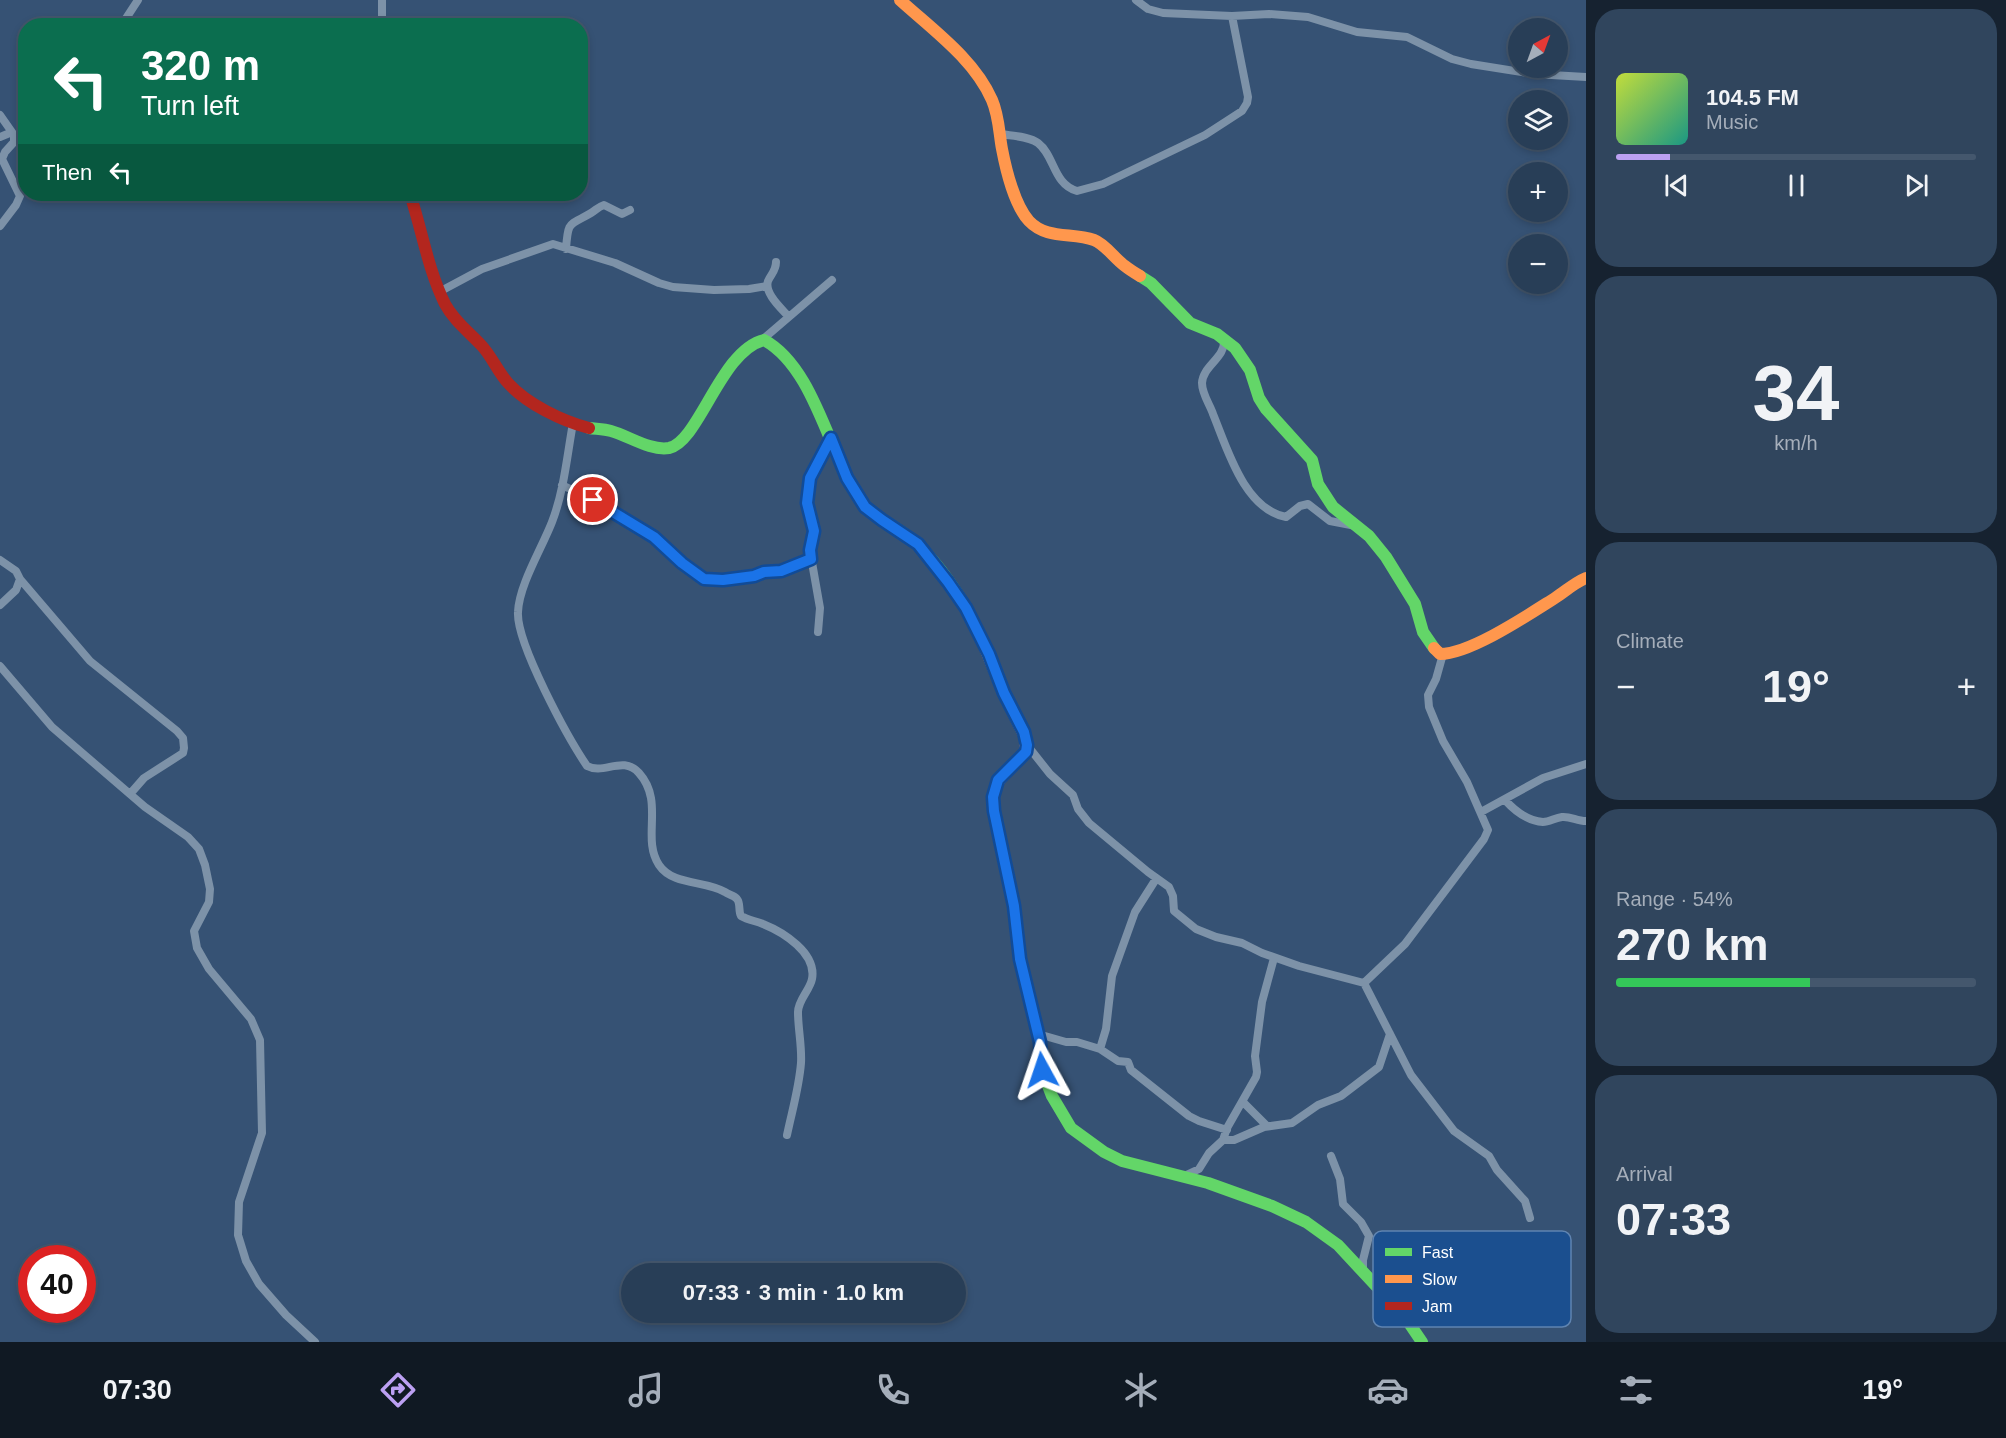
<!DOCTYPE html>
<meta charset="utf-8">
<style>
:root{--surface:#283e57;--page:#30455d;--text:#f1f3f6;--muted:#a5aeba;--line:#44576d;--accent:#bca0f2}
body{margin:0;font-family:Arial,sans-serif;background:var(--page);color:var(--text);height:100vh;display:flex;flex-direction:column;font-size:22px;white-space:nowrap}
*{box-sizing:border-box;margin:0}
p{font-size:20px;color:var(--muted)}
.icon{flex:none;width:33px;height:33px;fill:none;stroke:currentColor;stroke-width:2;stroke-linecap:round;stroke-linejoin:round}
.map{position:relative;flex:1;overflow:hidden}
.panel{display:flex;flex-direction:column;gap:9px;padding:9px;background:#162230;width:420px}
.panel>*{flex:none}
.guide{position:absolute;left:18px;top:18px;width:570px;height:183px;border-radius:24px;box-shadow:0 3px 9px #0003,0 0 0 2px var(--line);background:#0b6e4f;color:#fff;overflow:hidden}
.needle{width:39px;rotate:41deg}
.tools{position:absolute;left:1508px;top:18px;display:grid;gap:12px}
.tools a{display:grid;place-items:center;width:60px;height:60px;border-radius:50%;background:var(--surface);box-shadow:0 3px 9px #0003,0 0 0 2px var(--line);font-size:30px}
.speed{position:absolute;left:18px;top:1245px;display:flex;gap:12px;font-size:30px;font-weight:700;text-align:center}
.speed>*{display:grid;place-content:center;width:78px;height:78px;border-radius:50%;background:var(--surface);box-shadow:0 3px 9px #0003,0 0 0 2px var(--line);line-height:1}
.speed .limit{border:9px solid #d22;background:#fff;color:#111}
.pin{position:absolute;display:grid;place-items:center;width:51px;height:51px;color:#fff;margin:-26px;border:3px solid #fff;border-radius:50%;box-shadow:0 2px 6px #0007}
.me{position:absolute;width:66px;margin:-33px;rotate:355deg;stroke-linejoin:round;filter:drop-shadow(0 0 4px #0008)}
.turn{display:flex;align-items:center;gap:21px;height:126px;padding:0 24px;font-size:27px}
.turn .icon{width:78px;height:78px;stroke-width:2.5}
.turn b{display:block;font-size:42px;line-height:51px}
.then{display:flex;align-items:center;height:57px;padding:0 24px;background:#0003;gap:12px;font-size:22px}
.big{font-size:45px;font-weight:600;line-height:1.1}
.panel .card{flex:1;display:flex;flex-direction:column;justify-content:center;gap:9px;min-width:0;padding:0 21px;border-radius:24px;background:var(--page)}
.panel .dial{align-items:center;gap:0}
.dial b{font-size:78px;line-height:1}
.song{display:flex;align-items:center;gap:18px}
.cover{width:72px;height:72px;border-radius:9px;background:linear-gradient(135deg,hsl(70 70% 55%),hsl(170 70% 35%))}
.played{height:6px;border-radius:3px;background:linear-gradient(90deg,var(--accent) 15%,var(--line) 15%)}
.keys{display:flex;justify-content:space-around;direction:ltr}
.heat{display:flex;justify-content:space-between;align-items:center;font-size:33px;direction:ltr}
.charge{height:9px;border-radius:4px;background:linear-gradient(90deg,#34c759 54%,var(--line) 0)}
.trip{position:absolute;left:621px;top:1263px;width:345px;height:60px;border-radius:30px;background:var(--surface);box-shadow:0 3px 9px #0003,0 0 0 2px var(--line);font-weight:600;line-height:60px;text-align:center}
.tab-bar{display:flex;height:96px;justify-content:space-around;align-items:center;background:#101923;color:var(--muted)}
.tab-bar .icon{width:42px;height:42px}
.tab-bar .current{color:var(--accent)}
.tab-bar b{font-size:27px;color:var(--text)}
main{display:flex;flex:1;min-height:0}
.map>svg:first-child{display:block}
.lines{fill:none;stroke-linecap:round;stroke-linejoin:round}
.street{stroke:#7d92a8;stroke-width:8}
.fast{stroke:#63d668;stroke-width:12}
.slow{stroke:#ff974d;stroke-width:12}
.jam{stroke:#b3261e;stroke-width:12}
.route-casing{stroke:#114b97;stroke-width:15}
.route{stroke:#1a73e8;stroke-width:10}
.key{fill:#1b4f8f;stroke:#5f84b1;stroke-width:1.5}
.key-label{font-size:16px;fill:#fff}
</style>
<main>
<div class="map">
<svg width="1586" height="1342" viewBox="0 0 1586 1342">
<rect width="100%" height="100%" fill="#365274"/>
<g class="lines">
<!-- street -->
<path class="street" d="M382 0V26
M1136 0 1148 9 1163 13 1232 16 1269 14 1308 17 1357 32 1407 37 1452 59 1471 64 1534 74 1586 77
M121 26 138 0
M0 115 14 135V142L5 152 2 159 20 196 16 205 0 226
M1000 134C1012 136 1029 136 1038 143 1055 156 1053 184 1077 191L1103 184 1205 135 1242 111 1247 103 1248 97 1232 16
M0 137 12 132
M15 140 26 131
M566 249C568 220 569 226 591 213 596 210 598 207 604 205L622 214 630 210
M776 262C776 271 771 274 768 281 764 293 781 308 788 316
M439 292 482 269 553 244 615 263 659 283 673 287 714 290 749 289 767 286
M1224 339C1226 358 1203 365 1202 383 1202 394 1210 405 1213 414 1227 448 1244 509 1286 517L1300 506 1308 504 1330 521 1356 526
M762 340 832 280
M573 423C567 456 564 491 552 522 542 548 519 585 518 612 516 643 568 738 587 766 604 775 623 755 639 773 665 802 641 838 659 865 673 886 705 880 725 892 729 895 734 895 737 899 741 904 738 911 741 916 748 920 756 921 763 924 783 932 817 953 812 979 810 990 798 1000 798 1012 798 1029 802 1046 801 1063 799 1088 792 1111 787 1135
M562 485 593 500 654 537 682 563 704 580H723L754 576 768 571H781L811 559
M0 560 16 571 20 579 16 590 0 605
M20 579 90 661 177 731 183 738 184 748 183 753 144 778 130 794
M818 632 820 608 810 551 814 532 807 503 810 478 831 438
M0 666 52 727 145 807 188 837 199 849 205 865 210 889 209 902 194 931 197 948 209 969 251 1019 260 1040 262 1133 239 1202 238 1235 246 1261 259 1284 286 1315 315 1342
M1027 745 1050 774 1073 795 1078 809 1089 823 1148 872 1169 887 1173 896 1174 911 1196 929 1216 937 1242 943 1262 953 1299 966 1364 983 1411 1075 1454 1131 1489 1156 1497 1170 1525 1201 1530 1218
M1505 800C1514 810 1528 821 1543 822 1549 822 1555 818 1562 817 1570 816 1577 821 1586 821
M1481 812 1543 778 1586 764
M1364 983 1405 944 1484 839 1488 830 1467 782 1443 741 1429 707 1428 695 1436 679 1443 654
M1038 1034 1066 1042H1077L1100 1049 1118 1061 1128 1062 1131 1070 1189 1116 1199 1121 1227 1130
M1100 1049 1106 1029 1112 976 1135 912 1156 879
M1243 1102 1267 1126
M1223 1140H1234L1264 1127 1292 1123 1318 1105 1341 1096 1379 1067 1390 1034
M1331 1156 1340 1179 1343 1204 1361 1222 1369 1236 1363 1260V1271
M1182 1177 1199 1169 1209 1153 1223 1140 1227 1128 1256 1077 1257 1072 1255 1056 1262 1002 1274 958"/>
<!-- fast -->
<path class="fast" d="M1140 276 1151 283 1190 323 1217 334 1235 348 1250 370 1259 398 1266 409 1312 460 1318 484 1333 507 1369 536 1386 557 1415 604 1423 632 1434 648
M589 428C596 429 604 429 611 431 629 436 650 451 669 448 699 442 721 350 764 340 812 366 828 447 854 491 871 519 892 522 914 541 934 559 951 582 965 606
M1036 1027 1040 1042 1042 1070 1052 1096 1071 1128 1104 1152 1122 1161 1208 1183 1272 1206 1306 1222 1338 1245 1405 1317 1422 1342"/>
<!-- slow -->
<path class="slow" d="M900 0C933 30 974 59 992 100 999 116 999 133 1002 149 1006 170 1015 206 1029 221 1047 240 1072 232 1094 240 1105 244 1115 259 1125 266 1130 270 1135 273 1140 276
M965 606 978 631 1004 694 1026 739 1025 752 997 783 994 793V811L1014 906 1020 959 1036 1027
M1434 648 1440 654C1470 654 1528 615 1555 598 1566 591 1574 583 1586 578"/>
<!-- jam -->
<path class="jam" d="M410 194C422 230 428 270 445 304 454 321 469 332 482 346 492 357 498 372 508 383 527 404 562 421 589 428"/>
</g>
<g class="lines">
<!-- route casing -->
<g class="route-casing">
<path id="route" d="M593 500 654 537 682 563 704 579 723 580 754 576 764 572 781 571 811 559 810 550 814 531 807 503 810 478 831 438 847 478 865 507 882 520 918 544 948 582 966 608 989 654 1004 693 1024 732 1027 745 1026 752 998 780 993 797 994 811 1014 906 1020 959 1040 1042 1042 1070"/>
</g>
<!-- route -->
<use href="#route" class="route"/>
</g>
<!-- legend -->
<rect x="1373" y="1231" width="198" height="96" rx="9" class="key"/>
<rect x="1385" y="1248" width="27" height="8" fill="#63d668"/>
<rect x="1385" y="1275" width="27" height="8" fill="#ff974d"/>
<rect x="1385" y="1302" width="27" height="8" fill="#b3261e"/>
<g class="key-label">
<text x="1422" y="1258">Fast</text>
<text x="1422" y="1285">Slow</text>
<text x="1422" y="1312">Jam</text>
</g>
</svg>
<div class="tools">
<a><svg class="needle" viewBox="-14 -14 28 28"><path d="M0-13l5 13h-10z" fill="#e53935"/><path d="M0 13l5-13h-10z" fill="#a5aeba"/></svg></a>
<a><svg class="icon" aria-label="layers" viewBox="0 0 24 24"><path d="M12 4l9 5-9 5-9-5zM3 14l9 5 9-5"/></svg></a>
<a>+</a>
<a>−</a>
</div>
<div class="speed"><div class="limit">40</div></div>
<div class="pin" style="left:593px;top:500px;background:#d93025"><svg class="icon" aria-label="arrive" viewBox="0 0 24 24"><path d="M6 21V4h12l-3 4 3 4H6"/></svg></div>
<svg class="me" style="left:1042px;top:1070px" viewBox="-20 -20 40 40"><path d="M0-17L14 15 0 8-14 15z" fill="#1a73e8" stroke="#fff" stroke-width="4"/></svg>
<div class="trip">07:33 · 3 min · 1.0 km</div>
<div class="guide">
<div class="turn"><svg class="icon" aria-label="left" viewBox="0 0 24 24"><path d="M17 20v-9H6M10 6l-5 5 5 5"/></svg><div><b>320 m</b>Turn left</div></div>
<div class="then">Then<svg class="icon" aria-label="left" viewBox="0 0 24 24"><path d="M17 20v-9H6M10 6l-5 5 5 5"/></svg></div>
</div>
</div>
<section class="panel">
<div class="card">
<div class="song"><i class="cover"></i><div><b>104.5 FM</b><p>Music</p></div></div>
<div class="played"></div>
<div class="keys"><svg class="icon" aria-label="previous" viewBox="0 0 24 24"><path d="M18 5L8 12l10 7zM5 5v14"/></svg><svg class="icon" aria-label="pause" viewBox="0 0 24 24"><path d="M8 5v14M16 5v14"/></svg><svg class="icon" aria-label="next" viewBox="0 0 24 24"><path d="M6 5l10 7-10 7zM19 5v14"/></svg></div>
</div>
<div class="card dial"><b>34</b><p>km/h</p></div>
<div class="card"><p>Climate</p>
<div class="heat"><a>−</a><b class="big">19°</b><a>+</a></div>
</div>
<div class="card"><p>Range · 54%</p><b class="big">270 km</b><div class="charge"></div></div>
<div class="card"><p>Arrival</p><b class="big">07:33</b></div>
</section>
</main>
<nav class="tab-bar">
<b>07:30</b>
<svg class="icon current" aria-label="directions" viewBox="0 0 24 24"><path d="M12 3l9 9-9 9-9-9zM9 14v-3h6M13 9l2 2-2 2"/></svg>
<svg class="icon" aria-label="music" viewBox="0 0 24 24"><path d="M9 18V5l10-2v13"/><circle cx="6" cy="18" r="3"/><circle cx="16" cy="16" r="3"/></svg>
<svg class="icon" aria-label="phone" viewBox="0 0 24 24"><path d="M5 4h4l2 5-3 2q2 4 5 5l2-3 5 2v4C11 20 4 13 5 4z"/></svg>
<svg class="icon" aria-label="climate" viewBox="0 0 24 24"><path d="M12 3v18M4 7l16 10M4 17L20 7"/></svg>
<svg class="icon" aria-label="car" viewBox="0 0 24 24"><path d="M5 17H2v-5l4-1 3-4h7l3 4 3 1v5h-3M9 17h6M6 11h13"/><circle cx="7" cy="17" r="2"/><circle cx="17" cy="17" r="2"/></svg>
<svg class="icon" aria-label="filters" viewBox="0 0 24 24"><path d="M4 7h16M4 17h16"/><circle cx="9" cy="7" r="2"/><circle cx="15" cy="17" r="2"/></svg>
<b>19°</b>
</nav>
